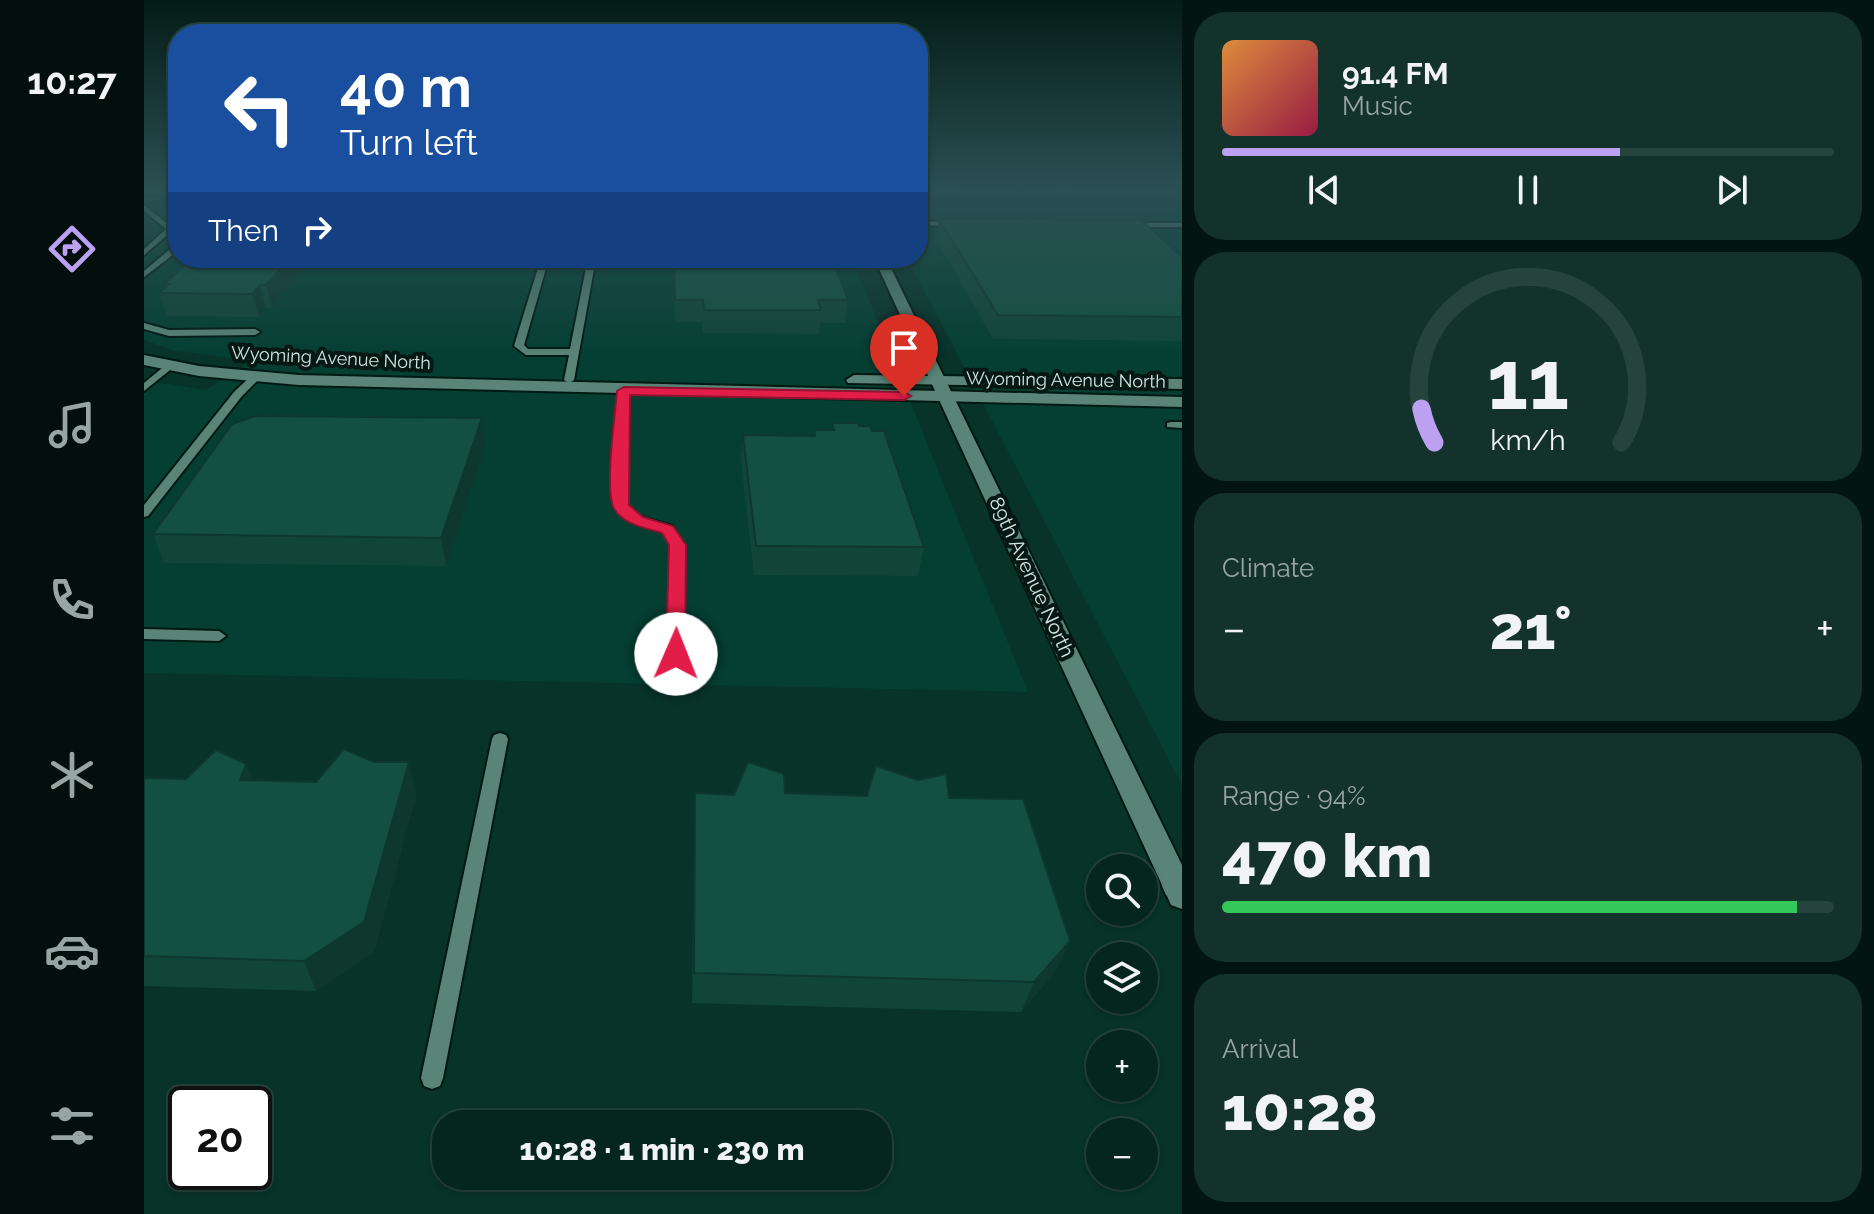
<!DOCTYPE html>
<meta charset="utf-8">
<style>
:root{--surface:#05261f;--page:#13322c;--text:#f1f3f6;--muted:#97a5a4;--line:#26433d;--accent:#bca0f2}
body{margin:0;font-family:Raleway,sans-serif;background:var(--page);color:var(--text);height:100vh;display:flex;flex-direction:column;font-size:30px;white-space:nowrap}
*{box-sizing:border-box;margin:0}
p{font-size:26px;color:var(--muted)}
.icon{flex:none;width:44px;height:44px;fill:none;stroke:currentColor;stroke-width:2;stroke-linecap:round;stroke-linejoin:round}
.map{position:relative;flex:1;overflow:hidden}
.panel{display:flex;flex-direction:column;gap:12px;padding:12px;background:#031511;width:692px}
.panel>*{flex:none}
.banner{position:absolute;left:24px;top:24px;width:760px;height:244px;border-radius:32px;box-shadow:0 2px 6px #0004,0 0 0 2px var(--line);background:#1a4fa0;color:#fff;overflow:hidden}
.fabs{position:absolute;left:942px;top:854px;display:grid;gap:16px}
.fabs a{display:grid;place-items:center;width:72px;height:72px;border-radius:50%;background:var(--surface);box-shadow:0 2px 6px #0004,0 0 0 2px var(--line);font-size:40px}
.speed{position:absolute;left:24px;top:1086px;display:flex;gap:16px;font-size:40px;font-weight:700;text-align:center}
.speed>*{display:grid;place-content:center;width:104px;height:104px;border-radius:50%;background:var(--surface);box-shadow:0 2px 6px #0004,0 0 0 2px var(--line);line-height:1}
.speed .limit{border:4px solid #111;border-radius:12px;background:#fff;color:#111}
.pin{position:absolute;display:grid;place-items:center;width:68px;height:68px;color:#fff;margin:-82px -34px;border-radius:50% 50% 50% 0;rotate:-45deg;box-shadow:0 0 8px #0007}
.pin .icon{rotate:45deg}
.me{position:absolute;width:88px;margin:-44px;rotate:1deg;stroke-linejoin:round;filter:drop-shadow(0 0 6px #0008)}
.turn{display:flex;align-items:center;gap:28px;height:168px;padding:0 40px;font-size:36px}
.turn .icon{width:104px;height:104px;stroke-width:2.5}
.turn b{display:block;font-size:56px;line-height:68px}
.then{display:flex;align-items:center;height:76px;padding:0 40px;background:#0003;gap:16px;font-size:30px}
.big{font-size:60px;font-weight:800;line-height:1.1}
.panel .widget{flex:1;display:flex;flex-direction:column;justify-content:center;gap:12px;min-width:0;padding:0 28px;border-radius:32px;background:var(--page)}
.panel .dial{align-items:center;gap:0}
.dial svg{height:208px;overflow:visible;fill:none;stroke:var(--line);stroke-width:7;stroke-linecap:round;text-anchor:middle}
.dial text{fill:var(--text);stroke:none}
.song{display:flex;align-items:center;gap:24px}
.cover{width:96px;height:96px;border-radius:12px;background:linear-gradient(135deg,hsl(30 70% 55%),hsl(340 70% 35%))}
.played{height:8px;border-radius:4px;background:linear-gradient(90deg,var(--accent) 65%,var(--line) 65%)}
.keys{display:flex;justify-content:space-around;direction:ltr}
.heat{display:flex;justify-content:space-between;align-items:center;font-size:44px;direction:ltr}
.charge{height:12px;border-radius:6px;background:linear-gradient(90deg,#34c759 94%,var(--line) 0)}
.trip{position:absolute;left:288px;top:1110px;width:460px;height:80px;border-radius:32px;background:var(--surface);box-shadow:0 2px 6px #0004,0 0 0 2px var(--line);font-weight:800;line-height:80px;text-align:center}
main{display:flex;flex:1;min-height:0}
.tabs{display:flex;flex-direction:column;width:144px;justify-content:space-around;align-items:center;background:#020f0c;color:var(--muted)}
.tabs .icon{width:56px;height:56px}
.tabs .current{color:var(--accent)}
.tabs b{font-size:36px;color:var(--text)}
.map>svg:first-child{display:block}
.built{fill:#043f32}
.lines{fill:none;stroke-linecap:round;stroke-linejoin:round}
.service-casing{stroke:#001912;stroke-width:4}
.minor-casing{stroke:#001912;stroke-width:4}
.tertiary-casing{stroke:#001912;stroke-width:4}
.service{fill:#5a8477;fill-rule:evenodd}
.minor{fill:#5a8477;fill-rule:evenodd}
.tertiary{fill:#5a8477;fill-rule:evenodd}
.wall{fill:#114538}
.shaded-wall{fill:#0e382e}
.building{fill:#145041;stroke:#0e382e;stroke-width:2}
.route{fill:#e11d48;stroke:#92132f;stroke-width:2}
.labels{text-anchor:middle;stroke-width:8;stroke-linejoin:round;paint-order:stroke}
.far-street-label{font-size:18px;fill:#cfe5dd;stroke:#071713}
.street-label{font-size:20px;fill:#cfe5dd;stroke:#071713}
</style>
<main>
<nav class="tabs">
<b>10:27</b>
<svg class="icon current" aria-label="directions" viewBox="0 0 24 24"><path d="M12 3l9 9-9 9-9-9zM9 14v-3h6M13 9l2 2-2 2"/></svg>
<svg class="icon" aria-label="music" viewBox="0 0 24 24"><path d="M9 18V5l10-2v13"/><circle cx="6" cy="18" r="3"/><circle cx="16" cy="16" r="3"/></svg>
<svg class="icon" aria-label="phone" viewBox="0 0 24 24"><path d="M5 4h4l2 5-3 2q2 4 5 5l2-3 5 2v4C11 20 4 13 5 4z"/></svg>
<svg class="icon" aria-label="climate" viewBox="0 0 24 24"><path d="M12 3v18M4 7l16 10M4 17L20 7"/></svg>
<svg class="icon" aria-label="car" viewBox="0 0 24 24"><path d="M5 17H2v-5l4-1 3-4h7l3 4 3 1v5h-3M9 17h6M6 11h13"/><circle cx="7" cy="17" r="2"/><circle cx="17" cy="17" r="2"/></svg>
<svg class="icon" aria-label="filters" viewBox="0 0 24 24"><path d="M4 7h16M4 17h16"/><circle cx="9" cy="7" r="2"/><circle cx="15" cy="17" r="2"/></svg>
</nav>
<div class="map">
<svg width="1038" height="1214" viewBox="0 0 1038 1214">
<rect width="100%" height="100%" fill="#073329"/>
<!-- built -->
<path class="built" d="M0 188H34V258H708L884 692 0 673V380L62 390 107 361 28 350 0 340Z
M774 205 1038 207V785L763 258H774Z"/>
<g class="lines">
<!-- service casing -->
<g class="service-casing">
<path id="service" d="M0 191H34V195H0Z
M0 205 30 229 0 255V249L22 229 0 211Z
M774 221 814 222 818 224 814 226 774 225Z
M982 223H1038V227H979Z
M31 245H34V251L0 277V271Z
M397 258H405L380 345 384 349H426L444 258H452L430 380 425 383 420 380 425 355H382L370 346Z
M0 323 25 330 111 329 116 332 111 335 25 336 0 329Z
M23 364 31 366 0 391V383Z
M108 375 117 377 98 396 4 516 0 517V505L90 392Z
M480 388 485 391 483 505 497 517 528 526 539 545V654L532 659 525 654 527 545 519 532 489 523 471 506 475 391Z
M1027 422H1038V428L1023 427V423Z
M0 629 75 631 82 636 75 641 0 639Z
M356 733 362 735 364 739 299 1078 296 1086 288 1089 280 1086 277 1078 348 739 350 735Z"/>
</g>
<!-- minor casing -->
<g class="minor-casing">
<path id="minor" d="M730 258H742L1038 865V909L1027 905 1023 896Z"/>
</g>
<!-- tertiary casing -->
<g class="tertiary-casing">
<path id="tertiary" d="M0 355 55 366 155 375 1038 397V407L155 385 55 376 0 365Z
M710 375 1038 379V389L704 383 702 380Z
M1038 873V899L1022 895 1018 886 1022 877Z"/>
</g>
<!-- service -->
<use href="#service" class="service"/>
<!-- minor -->
<use href="#minor" class="minor"/>
<!-- tertiary -->
<use href="#tertiary" class="tertiary"/>
</g>
<!-- wall -->
<path class="wall" d="M775 188H811L809 196H780Z
M905 188H937L926 193Z
M795 219 1038 257V341L849 339 792 239Z
M49 258H165L166 263 128 308H122L115 317 23 316 15 293 21 288 20 284Z
M529 258 704 300 701 323H676L675 334 559 333 558 322H531Z
M338 418 342 444 302 566 20 563 9 534Z
M688 423 780 547 774 576 610 575 597 462 599 435 670 436V430H688Z
M102 764 109 780 273 792 230 952 172 991 0 986V778L42 779Z
M551 793 590 795 641 793 805 798 926 941 912 971 877 1012 548 1003Z"/>
<!-- shaded-wall -->
<path class="shaded-wall" d="M927 188H937L926 193Z
M4 216 10 236 0 244V219Z
M147 258H165L166 263 128 308 122 285Z
M116 285 122 308 115 317 108 294Z
M338 418 342 444 302 566 297 538Z
M265 762 273 792 230 952 172 991 160 961Z
M102 764 115 794 96 780Z
M926 941 912 971 877 1012 890 982Z"/>
<!-- building -->
<path class="building" d="M795 219 997 220 1038 257V317L854 315Z
M49 258H147L122 285H116L108 294 15 293 25 284H20Z
M530 258H688L704 300H674L677 310H560L559 300H531Z
M111 416 338 418 297 538 9 534 88 424Z
M688 423H714L715 426H726L728 431H740L780 547 612 546 599 435 671 436 670 430H690Z
M200 749 230 762H265L220 922 160 961 0 956V778L42 779 72 750 102 764 96 780 172 782Z
M604 762 640 774 641 793 723 796 732 766 774 780 802 774 805 798 879 799 926 941 890 982 550 973 551 793 590 795Z"/>
<!-- sky -->
<linearGradient id="sky" x2="0" y2="1"><stop stop-color="#041c17"/><stop offset="0.53" stop-color="#2b5054"/><stop offset="1" stop-color="#2b5054" stop-opacity="0"/></linearGradient>
<rect width="1038" height="358" fill="url(#sky)"/>
<!-- route -->
<path class="route" d="M480 387 760 392 767 396 760 400 486 395 485 505 499 517 529 526 542 545 541 654 532 661 522 654 525 545 518 533C502 528 476 524 469 506 461 484 471 417 473 391Z"/>
<g class="labels">
<!-- far-street labels -->
<g class="far-street-label">
<text transform="translate(187 358) rotate(3)" y="6">Wyoming Avenue North</text>
<text transform="translate(922 380) rotate(1)" y="6">Wyoming Avenue North</text>
</g>
<!-- street labels -->
<g class="street-label">
<text transform="translate(888 577) rotate(65)" y="7">89th Avenue North</text>
</g>
</g>
</svg>
<div class="fabs">
<a><svg class="icon" aria-label="search" viewBox="0 0 24 24"><circle cx="10" cy="10" r="6"/><path d="M15 15l6 6"/></svg></a>
<a><svg class="icon" aria-label="layers" viewBox="0 0 24 24"><path d="M12 4l9 5-9 5-9-5zM3 14l9 5 9-5"/></svg></a>
<a>+</a>
<a>−</a>
</div>
<div class="speed"><div class="limit">20</div></div>
<div class="pin" style="left:760px;top:396px;background:#d93025"><svg class="icon" aria-label="arrive" viewBox="0 0 24 24"><path d="M6 21V4h12l-3 4 3 4H6"/></svg></div>
<svg class="me" style="left:532px;top:654px" viewBox="-20 -20 40 40"><circle r="19" fill="#fff"/><path d="M0-13L10 11 0 6-10 11z" fill="#e11d48"/></svg>
<div class="trip">10:28 · 1 min · 230 m</div>
<div class="banner">
<div class="turn"><svg class="icon" aria-label="left" viewBox="0 0 24 24"><path d="M17 20v-9H6M10 6l-5 5 5 5"/></svg><div><b>40 m</b>Turn left</div></div>
<div class="then">Then<svg class="icon" aria-label="right" viewBox="0 0 24 24"><path d="M7 20v-9h11M14 6l5 5-5 5"/></svg></div>
</div>
</div>
<section class="panel">
<div class="widget">
<div class="song"><i class="cover"></i><div><b>91.4 FM</b><p>Music</p></div></div>
<div class="played"></div>
<div class="keys"><svg class="icon" aria-label="previous" viewBox="0 0 24 24"><path d="M18 5L8 12l10 7zM5 5v14"/></svg><svg class="icon" aria-label="pause" viewBox="0 0 24 24"><path d="M8 5v14M16 5v14"/></svg><svg class="icon" aria-label="next" viewBox="0 0 24 24"><path d="M6 5l10 7-10 7zM19 5v14"/></svg></div>
</div>
<div class="widget dial"><svg viewBox="0 0 100 80">
<path d="M14 69A42 42 0 1 1 86 69"/>
<path d="M14 69A42 42 0 0 1 9 56" stroke="#bca0f2"/>
<text x="50" y="56" font-size="32" font-weight="700">11</text>
<text x="50" y="72" font-size="11">km/h</text>
</svg></div>
<div class="widget"><p>Climate</p>
<div class="heat"><a>−</a><b class="big">21°</b><a>+</a></div>
</div>
<div class="widget"><p>Range · 94%</p><b class="big">470 km</b><div class="charge"></div></div>
<div class="widget"><p>Arrival</p><b class="big">10:28</b></div>
</section>
</main>
